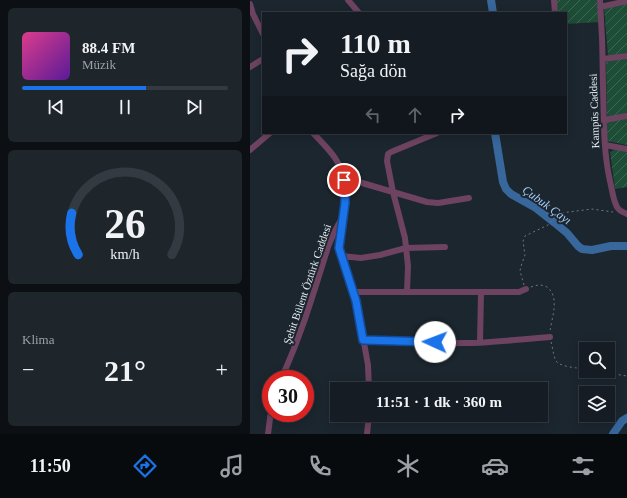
<!DOCTYPE html>
<html lang="tr">
<meta charset="utf-8">
<style>
:root{--surface:#151c23;--page:#1e252b;--text:#f1f3f6;--muted:#9da1a6;--line:#343a41;--accent:#1a73e8}
body{margin:0;font-family:"Times New Roman",serif;background:var(--page);color:var(--text);height:100vh;display:flex;flex-direction:column;font-size:15px;white-space:nowrap}
*{box-sizing:border-box;margin:0}
p{font-size:13px;color:var(--muted)}
.icon{flex:none;width:22px;height:22px;fill:none;stroke:currentColor;stroke-width:2;stroke-linecap:round;stroke-linejoin:round}
.map{position:relative;flex:1;overflow:hidden}
.details{display:flex;flex-direction:column;gap:8px;padding:8px;background:#0c0f13;width:250px}
.details>*{flex:none}
.top-card{position:absolute;left:12px;top:12px;width:305px;height:122px;border-radius:0px;box-shadow:0 2px 10px #0003,0 0 0 1px var(--line);background:#151c23;color:var(--text);overflow:hidden}
.tools{position:absolute;left:329px;top:342px;display:grid;gap:8px}
.tools a{display:grid;place-items:center;width:36px;height:36px;border-radius:0px;background:var(--surface);box-shadow:0 2px 10px #0003,0 0 0 1px var(--line);font-size:20px}
.speed{position:absolute;left:12px;top:370px;display:flex;gap:8px;font-size:20px;font-weight:700;text-align:center}
.speed>*{display:grid;place-content:center;width:52px;height:52px;border-radius:50%;background:var(--surface);box-shadow:0 2px 10px #0003,0 0 0 1px var(--line);line-height:1}
.speed .limit{border:6px solid #d22;background:#fff;color:#111}
.pin{position:absolute;display:grid;place-items:center;width:34px;height:34px;color:#fff;margin:-17px;border:2px solid #fff;border-radius:50%;box-shadow:0 1px 4px #0007}
.me{position:absolute;width:44px;margin:-22px;rotate:272deg;stroke-linejoin:round;filter:drop-shadow(0 0 3px #0008)}
.turn{display:flex;align-items:center;gap:14px;height:84px;padding:0 12px;font-size:18px}
.turn .icon{width:52px;height:52px;stroke-width:2.5}
.turn b{display:block;font-size:28px;line-height:34px}
.lanes{display:flex;align-items:center;height:38px;padding:0 12px;background:#0003;justify-content:center;gap:20px;direction:ltr}
.lanes .off{opacity:.35}
.big{font-size:30px;font-weight:700;line-height:1.1}
.details .tile{flex:1;display:flex;flex-direction:column;justify-content:center;gap:6px;min-width:0;padding:0 14px;border-radius:6px;background:var(--page)}
.details .dial{align-items:center;gap:0}
.dial svg{height:104px;overflow:visible;fill:none;stroke:var(--line);stroke-width:7;stroke-linecap:round;text-anchor:middle}
.dial text{fill:var(--text);stroke:none}
.song{display:flex;align-items:center;gap:12px}
.cover{width:48px;height:48px;border-radius:6px;background:linear-gradient(135deg,hsl(330 70% 55%),hsl(270 70% 35%))}
.played{height:4px;border-radius:2px;background:linear-gradient(90deg,var(--accent) 60%,var(--line) 60%)}
.keys{display:flex;justify-content:space-around;direction:ltr}
.heat{display:flex;justify-content:space-between;align-items:center;font-size:22px;direction:ltr}
.trip{position:absolute;left:80px;top:382px;width:218px;height:40px;border-radius:0px;background:var(--surface);box-shadow:0 2px 10px #0003,0 0 0 1px var(--line);font-weight:700;line-height:40px;text-align:center}
.tabs{display:flex;height:64px;justify-content:space-around;align-items:center;background:#080b0e;color:var(--muted)}
.tabs .icon{width:28px;height:28px}
.tabs .current{color:var(--accent)}
.tabs b{font-size:18px;color:var(--text)}
main{display:flex;flex:1;min-height:0}
.map>svg:first-child{display:block}
.garden{fill:url(#garden-furrows)}
.lines{fill:none;stroke-linecap:round;stroke-linejoin:round}
.river{stroke:#37679b;stroke-width:8}
.path{stroke:#6f7880;stroke-width:1;stroke-dasharray:2 3;stroke-linecap:butt}
.minor{stroke:#6d4361;stroke-width:6}
.route-casing{stroke:#114b97;stroke-width:10}
.route{stroke:#1a73e8;stroke-width:7}
.labels{text-anchor:middle;stroke-width:4;stroke-linejoin:round;paint-order:stroke}
.street-label{font-size:11px;fill:#e3eaf0;stroke:#1c262f}
.water-label{font-size:12px;font-style:italic;fill:#a7cffc;stroke:#1c262f}
</style>
<main>
<section class="details">
<div class="tile">
<div class="song"><i class="cover"></i><div><b>88.4 FM</b><p>Müzik</p></div></div>
<div class="played"></div>
<div class="keys"><svg class="icon" aria-label="previous" viewBox="0 0 24 24"><path d="M18 5L8 12l10 7zM5 5v14"/></svg><svg class="icon" aria-label="pause" viewBox="0 0 24 24"><path d="M8 5v14M16 5v14"/></svg><svg class="icon" aria-label="next" viewBox="0 0 24 24"><path d="M6 5l10 7-10 7zM19 5v14"/></svg></div>
</div>
<div class="tile dial"><svg viewBox="0 0 100 80">
<path d="M14 69A42 42 0 1 1 86 69"/>
<path d="M14 69A42 42 0 0 1 9 37" stroke="#1a73e8"/>
<text x="50" y="56" font-size="32" font-weight="700">26</text>
<text x="50" y="72" font-size="11">km/h</text>
</svg></div>
<div class="tile"><p>Klima</p>
<div class="heat"><a>−</a><b class="big">21°</b><a>+</a></div>
</div>
</section>
<div class="map">
<svg width="377" height="434" viewBox="0 0 377 434">
<defs>
<pattern id="garden-furrows" width="10" height="10" patternUnits="userSpaceOnUse"><rect width="10" height="10" fill="#1e4d37"/><path d="M-1 1l2-2M0 10L10 0M9 11l2-2" fill="none" stroke="#3f6754"/></pattern>
</defs>
<rect width="100%" height="100%" fill="#1c262f"/>
<!-- garden -->
<path class="garden" d="M306 0H347L349 22 316 24V13H307Z
M377 3V53L358 56 354 8Z
M377 58V114L357 117 356 62Z
M377 118V145L357 141V121Z
M366 149 377 151V187L365 189 360 152Z"/>
<g class="lines">
<!-- river -->
<path class="river" d="M241 0 243 13
M245 133 253 182 256 189 261 194 286 208 305 223 317 233 328 246 332 249 342 250 361 246H377
M363 434 372 421 377 418"/>
<!-- path -->
<path class="path" d="M274 285 270 271 271 266 275 255 273 241 275 236 298 225 305 217 311 213 342 209 363 212
M281 287C286 285 292 284 297 287 310 297 302 317 300 331
M301 342C303 348 303 355 306 361 310 367 328 368 336 369
M344 371 377 376"/>
<!-- minor -->
<path class="minor" d="M98 0 109 13
M304 0 305 13
M350 0C352 29 353 57 353 86 354 118 353 150 360 181 362 189 363 200 367 207 369 211 373 212 377 214
M0 4 3 14 13 34
M350 7 377 1
M353 59 377 56
M0 67 13 59
M354 120 377 116
M355 145 377 149
M0 150 20 133
M94 180H102L177 202 188 203 219 198
M93 219 89 248 104 292 108 310 118 365 119 389
M91 256 111 258 130 255 156 248 195 247
M104 292H269L276 289
M157 292 158 266 155 238 143 192 137 161 138 154 141 152 187 133
M113 340C146 341 181 344 214 343 243 343 271 339 300 337
M230 343 231 292
M31 379C51 336 64 292 78 247 81 240 83 234 87 227 89 223 92 219 94 214 96 205 96 193 95 184 92 161 78 149 63 133
M18 434 21 411
M117 434 119 415"/>
</g>
<g class="lines">
<!-- route casing -->
<g class="route-casing">
<path id="route" d="M94 180 95 190V203L89 248 106 301 113 340 185 342"/>
</g>
<!-- route -->
<use href="#route" class="route"/>
</g>
<g class="labels">
<!-- street labels -->
<g class="street-label">
<text transform="translate(344 111) rotate(-92)" y="4">Kampüs Caddesi</text>
<text transform="translate(57 284) rotate(-71)" y="4">Şehit Bülent Öztürk Caddesi</text>
</g>
<!-- water labels -->
<g class="water-label">
<text transform="translate(297 205) rotate(36)" y="4">Çubuk Çayı</text>
</g>
</g>
</svg>
<div class="tools">
<a><svg class="icon" aria-label="search" viewBox="0 0 24 24"><circle cx="10" cy="10" r="6"/><path d="M15 15l6 6"/></svg></a>
<a><svg class="icon" aria-label="layers" viewBox="0 0 24 24"><path d="M12 4l9 5-9 5-9-5zM3 14l9 5 9-5"/></svg></a>
</div>
<div class="speed"><div class="limit">30</div></div>
<div class="pin" style="left:94px;top:180px;background:#d93025"><svg class="icon" aria-label="arrive" viewBox="0 0 24 24"><path d="M6 21V4h12l-3 4 3 4H6"/></svg></div>
<svg class="me" style="left:185px;top:342px" viewBox="-20 -20 40 40"><circle r="19" fill="#fff"/><path d="M0-13L10 11 0 6-10 11z" fill="#1a73e8"/></svg>
<div class="trip">11:51 · 1 dk · 360 m</div>
<div class="top-card">
<div class="turn"><svg class="icon" aria-label="right" viewBox="0 0 24 24"><path d="M7 20v-9h11M14 6l5 5-5 5"/></svg><div><b>110 m</b>Sağa dön</div></div>
<div class="lanes"><svg class="icon off" aria-label="left" viewBox="0 0 24 24"><path d="M17 20v-9H6M10 6l-5 5 5 5"/></svg><svg class="icon off" aria-label="ahead" viewBox="0 0 24 24"><path d="M12 20V5M6 11l6-6 6 6"/></svg><svg class="icon" aria-label="right" viewBox="0 0 24 24"><path d="M7 20v-9h11M14 6l5 5-5 5"/></svg></div>
</div>
</div>
</main>
<nav class="tabs">
<b>11:50</b>
<svg class="icon current" aria-label="directions" viewBox="0 0 24 24"><path d="M12 3l9 9-9 9-9-9zM9 14v-3h6M13 9l2 2-2 2"/></svg>
<svg class="icon" aria-label="music" viewBox="0 0 24 24"><path d="M9 18V5l10-2v13"/><circle cx="6" cy="18" r="3"/><circle cx="16" cy="16" r="3"/></svg>
<svg class="icon" aria-label="phone" viewBox="0 0 24 24"><path d="M5 4h4l2 5-3 2q2 4 5 5l2-3 5 2v4C11 20 4 13 5 4z"/></svg>
<svg class="icon" aria-label="climate" viewBox="0 0 24 24"><path d="M12 3v18M4 7l16 10M4 17L20 7"/></svg>
<svg class="icon" aria-label="car" viewBox="0 0 24 24"><path d="M5 17H2v-5l4-1 3-4h7l3 4 3 1v5h-3M9 17h6M6 11h13"/><circle cx="7" cy="17" r="2"/><circle cx="17" cy="17" r="2"/></svg>
<svg class="icon" aria-label="filters" viewBox="0 0 24 24"><path d="M4 7h16M4 17h16"/><circle cx="9" cy="7" r="2"/><circle cx="15" cy="17" r="2"/></svg>
</nav>
